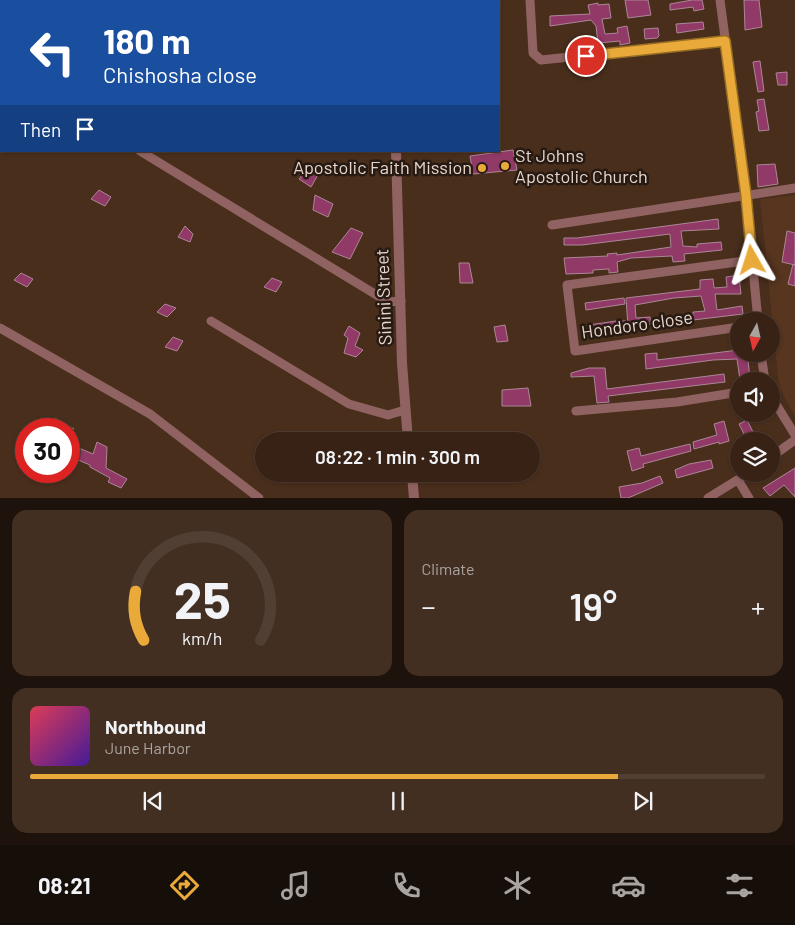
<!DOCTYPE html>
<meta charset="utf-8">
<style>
:root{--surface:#372215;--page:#422f22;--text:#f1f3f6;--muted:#aaa4a0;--line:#513f34;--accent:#eaaa39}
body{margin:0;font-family:Barlow,sans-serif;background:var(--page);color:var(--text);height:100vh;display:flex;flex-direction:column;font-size:19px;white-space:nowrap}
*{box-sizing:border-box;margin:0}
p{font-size:16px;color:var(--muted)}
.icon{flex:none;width:28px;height:28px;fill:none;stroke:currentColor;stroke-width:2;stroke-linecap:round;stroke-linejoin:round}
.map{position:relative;height:498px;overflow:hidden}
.drawer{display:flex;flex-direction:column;gap:12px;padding:12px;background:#1e130c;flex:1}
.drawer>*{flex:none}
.banner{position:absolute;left:0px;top:0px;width:500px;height:152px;box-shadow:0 1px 4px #0004,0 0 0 1px var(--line);background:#1a4fa0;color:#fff;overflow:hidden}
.needle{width:32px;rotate:188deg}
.buttons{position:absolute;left:730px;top:312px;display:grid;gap:10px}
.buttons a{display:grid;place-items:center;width:50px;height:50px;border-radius:50%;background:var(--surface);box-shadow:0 1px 4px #0004,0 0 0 1px var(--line);font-size:25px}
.speed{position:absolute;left:15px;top:418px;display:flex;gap:10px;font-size:25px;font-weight:700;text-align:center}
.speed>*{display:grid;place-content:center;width:65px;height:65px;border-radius:50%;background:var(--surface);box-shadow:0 1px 4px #0004,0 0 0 1px var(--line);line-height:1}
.speed .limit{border:8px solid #d22;background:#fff;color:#111}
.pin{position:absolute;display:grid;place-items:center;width:42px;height:42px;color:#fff;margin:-21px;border:2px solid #fff;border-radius:50%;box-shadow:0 1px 5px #0007}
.me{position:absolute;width:55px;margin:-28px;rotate:354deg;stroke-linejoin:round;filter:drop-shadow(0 0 4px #0008)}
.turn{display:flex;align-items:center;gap:18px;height:105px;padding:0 20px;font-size:22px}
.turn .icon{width:65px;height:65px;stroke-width:2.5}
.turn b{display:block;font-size:35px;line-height:42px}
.then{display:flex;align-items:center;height:48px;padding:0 20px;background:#0003;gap:10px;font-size:19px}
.big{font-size:38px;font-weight:600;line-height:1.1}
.drawer .tile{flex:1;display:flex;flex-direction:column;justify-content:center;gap:8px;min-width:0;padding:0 18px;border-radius:15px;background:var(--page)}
.drawer .dial{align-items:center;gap:0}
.dial svg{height:130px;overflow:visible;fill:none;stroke:var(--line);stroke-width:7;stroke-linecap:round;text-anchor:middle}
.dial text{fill:var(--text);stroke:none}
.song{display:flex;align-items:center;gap:15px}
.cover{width:60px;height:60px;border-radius:8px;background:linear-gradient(135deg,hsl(350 70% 55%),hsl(260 70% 35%))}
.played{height:5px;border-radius:2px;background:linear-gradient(90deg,var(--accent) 80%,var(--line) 80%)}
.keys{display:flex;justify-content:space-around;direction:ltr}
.heat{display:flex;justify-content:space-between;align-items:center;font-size:28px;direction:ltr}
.drawer .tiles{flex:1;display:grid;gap:12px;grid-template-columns:1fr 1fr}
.tile:last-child{grid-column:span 2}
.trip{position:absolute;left:255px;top:432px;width:285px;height:50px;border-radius:25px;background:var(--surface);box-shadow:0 1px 4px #0004,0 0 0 1px var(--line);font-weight:600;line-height:50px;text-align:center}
.menu{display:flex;height:80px;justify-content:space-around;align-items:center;background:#160e08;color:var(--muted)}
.menu .icon{width:35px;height:35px}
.menu .selected{color:var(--accent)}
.menu b{font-size:22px;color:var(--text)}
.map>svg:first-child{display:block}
.built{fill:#57351f}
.building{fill:#913967;stroke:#ac8797}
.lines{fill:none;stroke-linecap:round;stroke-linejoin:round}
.minor{stroke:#906362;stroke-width:9}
.tertiary{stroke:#906362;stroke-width:10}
.route-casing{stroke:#986e25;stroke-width:12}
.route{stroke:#eaaa39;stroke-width:9}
.poi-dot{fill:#eaaa39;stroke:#261a12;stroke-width:2}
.labels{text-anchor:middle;stroke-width:5;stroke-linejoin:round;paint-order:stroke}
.poi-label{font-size:18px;fill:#e8d6cc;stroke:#261a12;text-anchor:start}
.street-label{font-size:18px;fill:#e8d6cc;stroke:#261a12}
</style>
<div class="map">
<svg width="795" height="498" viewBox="0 0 795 498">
<rect width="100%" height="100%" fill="#492e1c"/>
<!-- built -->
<path class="built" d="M795 195V416L779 387 760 199Z"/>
<!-- building -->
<path class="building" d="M625 0H648L651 15 628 18Z
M692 0H702L704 9 694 11 693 7 670 10V4Z
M744 0H759L762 27 745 30Z
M598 3V5L609 4 611 18 602 19 605 34 618 33 617 28 627 26 630 43 620 45V41L598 43 596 26 591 20 550 26V16L590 14 588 5Z
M703 22 704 29 677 33 676 24Z
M658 28 659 36 657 38 645 39 644 29Z
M760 61 764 91 758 92 753 62Z
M787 72V85H778L776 73Z
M764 99 769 130 759 131 756 112 759 111 757 100Z
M513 150 517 170 473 174 470 156Z
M775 164 778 184 758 187 757 165Z
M308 168 319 173 311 187 299 179Z
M99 190 111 197 105 206 91 199Z
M315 195 333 204 328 217 313 210Z
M718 219 719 229 681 231 683 246 697 247V244L721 242 722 250 684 254 685 261 673 262 672 256 631 258 617 262 618 272 609 273V269L593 270V273L566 274 564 258 608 256 607 254 617 253V255L671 247 670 234 582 245H564V238H577Z
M185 226 193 234 190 242 178 237Z
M351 228 363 233 350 259 332 252Z
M787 231 795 233V286L788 284 793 264 795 265 782 262Z
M459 263H469L473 283H460Z
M21 273 33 279 27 287 14 280Z
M739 275 741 294H715L717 310 742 306 743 314 693 320V312L705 311 701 296 674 298 635 305 636 318 650 317 651 324 628 327 626 298 700 289V280L713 279 714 288 727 287 726 277Z
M272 278 282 282 276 292 264 287Z
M624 298 625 304 586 310 585 303Z
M165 304 176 308 167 317 157 312Z
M616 321H626V330L589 332V325Z
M505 325 508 341 497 342 494 327Z
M349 326 360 333 355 346 363 350 356 357 344 353 348 338 344 335Z
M173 337 183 341 177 351 165 347Z
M739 350V354H753V360H748L750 379 740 380 737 359 713 360 646 369 645 354 657 353V360Z
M589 368H605L607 389 724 374 725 382 608 396 609 402 597 403 594 376 571 377V373Z
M528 388 531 406H502V390Z
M55 418 74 429H51Z
M747 420 755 436 746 438 739 424Z
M724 421 729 441 719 444V442L694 449 693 442 717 435 714 424Z
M97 442 107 447 106 468 127 479 121 488 108 482 110 478 90 467V465L69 456 74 446 93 454Z
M690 444 691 451 643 464 644 467 632 471 627 451 639 448 641 456Z
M711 460 713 468 677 478 675 470 689 464Z
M795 468V497L784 485 770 496 763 488Z
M660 476 663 483 628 498H621L619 487 642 483Z"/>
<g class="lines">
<!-- minor -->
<path class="minor" d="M530 0 533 53 541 60 725 41
M720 0 746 195 758 321
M0 66 1 67
M140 151 388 302 401 301
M552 225 795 188
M211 321 349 404 388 415 405 410
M739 327 575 351 567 285 752 260
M0 328 150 414 259 498
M761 354 765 381
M771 396 795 435
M576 411 677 402 739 392
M771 457 795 440
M738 480 749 498
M708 498 747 474"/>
<!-- tertiary -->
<path class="tertiary" d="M441 1 442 0
M396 151 402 363 408 441
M412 474 414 498"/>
</g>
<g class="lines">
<!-- route casing -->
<g class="route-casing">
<path id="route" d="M586 56 725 41 746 195 752 260"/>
</g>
<!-- route -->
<use href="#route" class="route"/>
</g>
<!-- markers -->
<g class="poi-dot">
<circle cx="505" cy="166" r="5"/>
<circle cx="482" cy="168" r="5"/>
</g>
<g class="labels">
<!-- poi labels -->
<g class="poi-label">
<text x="515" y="162">St Johns<tspan x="515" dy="21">Apostolic Church</tspan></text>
<text x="472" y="174" text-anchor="end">Apostolic Faith Mission</text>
</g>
<!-- street labels -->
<g class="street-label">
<text transform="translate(384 297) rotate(-92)" y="6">Sinini Street</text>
<text transform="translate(637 325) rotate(-8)" y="6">Hondoro close</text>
</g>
</g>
</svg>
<div class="buttons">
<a><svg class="needle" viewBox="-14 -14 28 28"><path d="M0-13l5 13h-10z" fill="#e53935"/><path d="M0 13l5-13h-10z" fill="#aaa4a0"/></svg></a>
<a><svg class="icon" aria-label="sound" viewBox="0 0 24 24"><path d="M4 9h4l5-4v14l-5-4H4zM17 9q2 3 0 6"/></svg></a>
<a><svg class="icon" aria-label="layers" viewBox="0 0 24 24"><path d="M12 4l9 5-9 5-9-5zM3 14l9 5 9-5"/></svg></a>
</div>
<div class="speed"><div class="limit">30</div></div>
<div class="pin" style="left:586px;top:56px;background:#d93025"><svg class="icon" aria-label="arrive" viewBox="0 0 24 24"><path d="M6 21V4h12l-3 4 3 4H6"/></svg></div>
<svg class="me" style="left:752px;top:260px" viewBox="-20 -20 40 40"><path d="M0-17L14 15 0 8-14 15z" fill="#eaaa39" stroke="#fff" stroke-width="4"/></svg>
<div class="trip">08:22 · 1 min · 300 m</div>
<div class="banner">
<div class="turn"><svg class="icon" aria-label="left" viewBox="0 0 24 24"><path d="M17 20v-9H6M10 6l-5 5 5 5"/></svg><div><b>180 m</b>Chishosha close</div></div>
<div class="then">Then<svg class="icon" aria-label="arrive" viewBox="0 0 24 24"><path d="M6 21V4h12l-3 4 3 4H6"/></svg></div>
</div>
</div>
<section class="drawer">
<div class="tiles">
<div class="tile dial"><svg viewBox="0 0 100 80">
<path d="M14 69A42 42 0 1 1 86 69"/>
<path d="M14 69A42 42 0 0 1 9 39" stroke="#eaaa39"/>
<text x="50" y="56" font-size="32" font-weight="700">25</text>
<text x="50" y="72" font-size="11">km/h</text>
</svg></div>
<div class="tile"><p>Climate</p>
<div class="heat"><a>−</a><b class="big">19°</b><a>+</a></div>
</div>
<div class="tile">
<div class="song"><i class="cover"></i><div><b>Northbound</b><p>June Harbor</p></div></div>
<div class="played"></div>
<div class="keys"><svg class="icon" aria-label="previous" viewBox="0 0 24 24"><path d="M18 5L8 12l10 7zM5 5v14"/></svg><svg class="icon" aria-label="pause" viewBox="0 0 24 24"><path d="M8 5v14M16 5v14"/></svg><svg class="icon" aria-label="next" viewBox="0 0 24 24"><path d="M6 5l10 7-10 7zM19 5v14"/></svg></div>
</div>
</div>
</section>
<nav class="menu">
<b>08:21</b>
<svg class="icon selected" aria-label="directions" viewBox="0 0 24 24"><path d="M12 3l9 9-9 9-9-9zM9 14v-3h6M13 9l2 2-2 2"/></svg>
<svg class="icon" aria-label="music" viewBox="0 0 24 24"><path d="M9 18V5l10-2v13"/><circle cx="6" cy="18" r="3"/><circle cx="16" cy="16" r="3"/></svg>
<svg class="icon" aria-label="phone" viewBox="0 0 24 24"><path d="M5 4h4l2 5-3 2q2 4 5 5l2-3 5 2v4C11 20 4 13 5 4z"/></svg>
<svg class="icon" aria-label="climate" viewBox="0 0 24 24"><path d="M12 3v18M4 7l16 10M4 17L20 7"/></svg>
<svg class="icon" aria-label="car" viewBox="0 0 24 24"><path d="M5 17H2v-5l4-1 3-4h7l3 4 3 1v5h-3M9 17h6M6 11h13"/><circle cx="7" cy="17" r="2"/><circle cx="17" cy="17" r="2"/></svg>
<svg class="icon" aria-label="filters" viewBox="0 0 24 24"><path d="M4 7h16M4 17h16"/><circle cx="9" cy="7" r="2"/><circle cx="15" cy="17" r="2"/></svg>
</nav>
